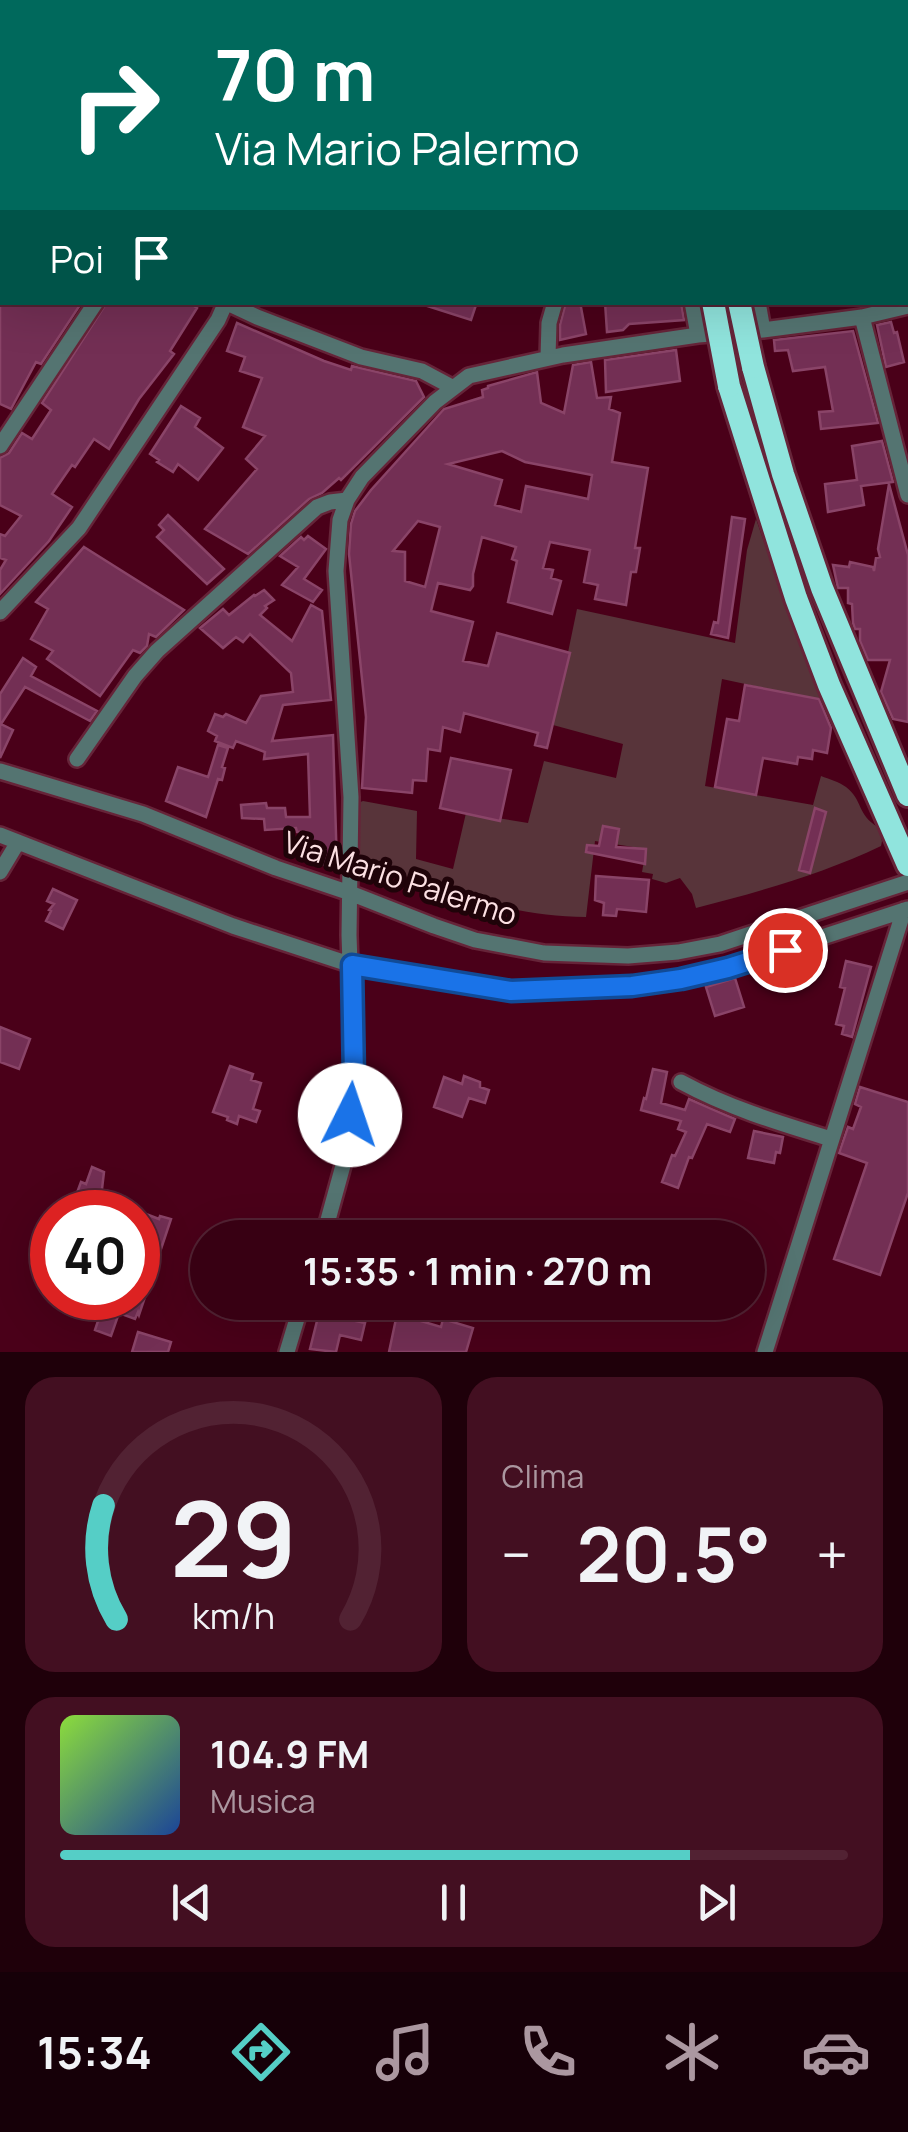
<!DOCTYPE html>
<html lang="it">
<meta charset="utf-8">
<style>
:root{--surface:#380013;--page:#430f21;--text:#f1f3f6;--muted:#ab97a0;--line:#522233;--accent:#55cec6}
body{margin:0;font-family:Manrope,sans-serif;background:var(--page);color:var(--text);height:100vh;display:flex;flex-direction:column;font-size:38px;white-space:nowrap}
*{box-sizing:border-box;margin:0}
p{font-size:32px;color:var(--muted)}
.icon{flex:none;width:55px;height:55px;fill:none;stroke:currentColor;stroke-width:2;stroke-linecap:round;stroke-linejoin:round}
.map{position:relative;height:1352px;overflow:hidden}
.side{display:flex;flex-direction:column;gap:25px;padding:25px;background:#1f000a;flex:1}
.side>*{flex:none}
.top-card{position:absolute;left:0px;top:0px;width:910px;height:305px;box-shadow:0 10px 40px #0002,0 0 0 2px var(--line);background:#00695c;color:#fff;overflow:hidden}
.speed{position:absolute;left:30px;top:1190px;display:flex;gap:20px;font-size:50px;font-weight:700;text-align:center}
.speed>*{display:grid;place-content:center;width:130px;height:130px;border-radius:50%;background:var(--surface);box-shadow:0 10px 40px #0002,0 0 0 2px var(--line);line-height:1}
.speed .limit{border:15px solid #d22;background:#fff;color:#111}
.pin{position:absolute;display:grid;place-items:center;width:85px;height:85px;color:#fff;margin:-42px;border:5px solid #fff;border-radius:50%;box-shadow:0 2px 10px #0007}
.me{position:absolute;width:110px;margin:-55px;rotate:4deg;stroke-linejoin:round;filter:drop-shadow(0 0 8px #0008)}
.turn{display:flex;align-items:center;gap:35px;height:210px;padding:0 50px;font-size:45px}
.turn .icon{width:130px;height:130px;stroke-width:2.5}
.turn b{display:block;font-size:70px;line-height:85px}
.then{display:flex;align-items:center;height:95px;padding:0 50px;background:#0003;gap:20px;font-size:38px}
.big{font-size:75px;font-weight:700;line-height:1.1}
.side .tile{flex:1;display:flex;flex-direction:column;justify-content:center;gap:15px;min-width:0;padding:0 35px;border-radius:30px;background:var(--page)}
.side .dial{align-items:center;gap:0}
.dial svg{height:260px;overflow:visible;fill:none;stroke:var(--line);stroke-width:7;stroke-linecap:round;text-anchor:middle}
.dial text{fill:var(--text);stroke:none}
.song{display:flex;align-items:center;gap:30px}
.cover{width:120px;height:120px;border-radius:15px;background:linear-gradient(135deg,hsl(90 70% 55%),hsl(220 70% 35%))}
.played{height:10px;border-radius:5px;background:linear-gradient(90deg,var(--accent) 80%,var(--line) 80%)}
.keys{display:flex;justify-content:space-around;direction:ltr}
.heat{display:flex;justify-content:space-between;align-items:center;font-size:55px;direction:ltr}
.side .tiles{flex:1;display:grid;gap:25px;grid-template-columns:1fr 1fr}
.tile:last-child{grid-column:span 2}
.trip{position:absolute;left:190px;top:1220px;width:575px;height:100px;border-radius:50px;background:var(--surface);box-shadow:0 10px 40px #0002,0 0 0 2px var(--line);font-weight:700;line-height:100px;text-align:center}
.dock{display:flex;height:160px;justify-content:space-around;align-items:center;background:#160008;color:var(--muted)}
.dock .icon{width:70px;height:70px}
.dock .current{color:var(--accent)}
.dock b{font-size:45px;color:var(--text)}
.map>svg:first-child{display:block}
.green{fill:#58343a}
.building{fill:#732f54;stroke:#8a4468;stroke-width:2.5;fill-rule:evenodd}
.lines{fill:none;stroke-linecap:round;stroke-linejoin:round}
.minor-casing{stroke:#662439;stroke-width:20}
.highway-casing{stroke:#662439;stroke-width:28}
.minor{stroke:#547471;stroke-width:15}
.highway{stroke:#90e4dd;stroke-width:22}
.highway-bridge-casing{stroke:#662439;stroke-width:28;stroke-linecap:butt}
.highway-bridge{stroke:#90e4dd;stroke-width:22}
.route-casing{stroke:#114b97;stroke-width:25}
.route{stroke:#1a73e8;stroke-width:18}
.labels{text-anchor:middle;stroke-width:10;stroke-linejoin:round;paint-order:stroke}
.street-label{font-size:30px;fill:#fce0e3;stroke:#1f0309}
</style>
<div class="map">
<svg width="908" height="1352" viewBox="0 0 908 1352">
<rect width="100%" height="100%" fill="#4a0019"/>
<!-- green -->
<path class="green" d="M756 519 789 613 824 701 722 679 705 786 813 805 821 776C829 779 839 782 846 787 863 800 857 815 878 827L882 841 881 846C822 874 759 892 696 908L692 894 680 878 666 883 652 879 653 874 642 872 646 849 595 841 586 917C502 916 433 888 357 857L358 803 363 801 417 811 416 859 453 869 466 813 528 823 544 761 616 778 623 744 553 725 577 609 735 643 747 550Z"/>
<!-- building -->
<path class="building" d="M0 302H82L41 364 36 362 11 409 0 404Z
M107 302H197L194 306 197 308 170 351 174 354 139 399 109 449 94 439 75 467 72 465 52 494 72 507 49 541 0 594V570L6 560 0 558V534L5 536 21 516 0 505V458L9 453 22 433 32 439 51 410 42 403Z
M425 302H477L471 320 424 305Z
M566 302H580L586 334 560 340V325Z
M605 302H681L684 320 629 324 623 330 607 332Z
M891 322 894 333 897 332 904 362 886 367 877 325Z
M237 323 324 361 351 370 352 366 416 381 424 397 341 480 339 478 322 493 309 499 248 554 205 529 257 469 246 459 265 436 243 427 262 378 240 371 245 357 227 351Z
M853 331 878 423 821 429 819 412 833 411 825 367 793 371 788 350 775 351 774 340Z
M676 350 680 381 606 392 605 360Z
M591 362 597 398 611 397 609 409 620 413 612 462 648 468 635 548H640L636 572H631L626 605 595 599 598 585 584 582 590 550 550 542 543 568 553 570 551 578 561 581 552 614 508 602 517 561 512 559 516 547 482 537 473 574V586L470 590 438 583 431 611 473 622 463 661 488 666 497 633 570 653 547 748 535 745 538 733 464 713 460 732 443 727 440 751 428 749 426 781 413 780 412 793 362 788 366 717 349 554 351 524 355 511 371 490 444 409 483 397 482 390 488 388V386L537 372 541 403 564 413 573 365ZM502 451 525 462 592 475 588 499 526 486 521 512 495 505 502 480 448 464ZM418 521 440 527 425 587 405 581V552L393 551Z
M181 406 200 418 195 427 223 448 198 480 178 464 173 472 157 462 159 460 150 454Z
M882 441 893 482 861 486 864 505 828 512 825 484 857 480 852 446Z
M889 484 908 555V722L893 719 881 692 890 660H868L860 641V629H855L853 623 852 604 848 603V588H838L833 565 849 567 850 562 873 567 874 571 876 558 880 557 878 549Z
M168 515 224 569 207 584 157 537 164 530 159 525Z
M732 517 745 519 728 638 711 634 714 622 718 623Z
M308 536 326 549 304 579 322 590 313 602 282 585 298 567 280 556 301 537 304 540Z
M84 547 184 610 156 637 149 634 147 646 140 653 133 650 100 696 47 659 53 651 31 639 48 609 36 602Z
M264 590 274 600 265 606 267 608 260 615 292 641 311 605 322 611 331 700 283 705 272 741 333 735 337 868 305 861 303 832H297L296 828 265 830 264 819 242 818 241 805 266 803 267 808H285L286 817H310L308 754 264 759 265 752 236 741 233 748 215 741 217 736 208 731 215 714 223 717 226 714 246 723 261 696 293 692 291 673 250 634 243 642 236 637 223 648 200 628 223 609 229 615 254 595 255 596Z
M23 658 36 667 31 676 97 711 90 721 25 687 1 724 13 730 0 758V694Z
M745 685 819 699 831 728 827 753 813 750 812 759 798 757 797 764 763 758 756 795 715 787 727 719 739 721Z
M218 745 228 748 222 767 225 768 222 780 218 779 206 817 166 801 178 767 208 777Z
M451 758 511 770 500 821 440 808Z
M815 808 826 812 810 873 799 870Z
M603 826 619 829 616 847 646 849 645 864 586 852 587 845 599 846Z
M596 876 649 880 646 912 617 909 616 916 603 915 604 903 595 900Z
M53 889 77 900 63 929 46 921 51 911 49 910 54 904 47 901Z
M846 961 871 967 852 1037 842 1034 844 1026 836 1024 845 988 840 987Z
M735 978 744 1007 715 1016 706 987Z
M0 1027 30 1039 19 1069 0 1062Z
M230 1066 253 1074 251 1080 261 1083 253 1109 260 1111 256 1122 239 1116 237 1124 227 1120 228 1117 213 1112Z
M653 1069 667 1072 661 1103 685 1110 689 1099 735 1119 730 1132 707 1124 692 1158 689 1157 678 1188 662 1182 672 1155 675 1156 686 1132 678 1129 681 1121 641 1110 644 1098 646 1099Z
M464 1076 480 1082V1087L489 1090 485 1103 469 1098 462 1117 434 1107 444 1077 462 1084Z
M860 1087 908 1102V1193L880 1275 834 1259 867 1163 839 1153 848 1127 853 1129 861 1107 855 1104Z
M754 1131 783 1137 780 1153 776 1152 774 1163 748 1158Z
M92 1167 104 1172 102 1189 125 1197 119 1212H104L74 1201 81 1182 86 1184Z
M138 1211 159 1219 160 1216 171 1219 139 1315 138 1312 135 1319 119 1313 111 1336 95 1330 104 1303 109 1305 111 1298H138Z
M319 1313 365 1323 361 1340 340 1335 336 1352 310 1349Z
M397 1314 441 1327 443 1319 473 1328 466 1352H389Z
M138 1332 171 1342 168 1352H132Z"/>
<g class="lines">
<!-- minor casing -->
<g class="minor-casing">
<path id="minor" d="M3 0 6 2
M28 0 31 2
M650 0V2
M715 0V2
M297 2 298 0
M321 2 322 0
M0 205 2 206
M225 302 257 317 361 357 422 371 452 387
M692 302 698 335
M758 302 763 330
M862 317 908 495
M548 357 549 323 555 302
M0 446 96 302
M0 612 79 528 218 320 226 302
M77 759 135 676 157 651 317 507 330 502 347 500
M0 771 143 814 276 868 350 893 434 926 475 940 544 953 628 956 678 952 720 944 908 882
M0 835 233 926 352 965 511 991 632 985 681 979 727 968 908 909
M0 872 18 842
M681 1082C729 1108 779 1123 831 1139
M323 1238 347 1151 354 1079 349 935 351 797 336 571 340 520 347 500 362 477 435 402 469 376 563 355 698 335 763 330 862 317 908 306
M287 1352 302 1302
M765 1352 904 910"/>
</g>
<!-- highway casing -->
<g class="highway-casing">
<path id="highway" d="M663 0V2
M696 0V2
M753 367 783 474 822 588 908 795
M729 386 796 598 829 685 908 865"/>
</g>
<!-- minor -->
<use href="#minor" class="minor"/>
<!-- highway -->
<use href="#highway" class="highway"/>
<!-- highway-bridge casing -->
<g class="highway-bridge-casing">
<path id="highway-bridge" d="M713 302 729 386
M739 302 753 367"/>
</g>
<!-- highway-bridge -->
<use href="#highway-bridge" class="highway-bridge"/>
</g>
<g class="lines">
<!-- route casing -->
<g class="route-casing">
<path id="route" d="M350 1115 354 1079 352 965 511 991 632 986 681 979 728 968 785 950"/>
</g>
<!-- route -->
<use href="#route" class="route"/>
</g>
<g class="labels">
<!-- street labels -->
<g class="street-label">
<text transform="translate(400 879) rotate(18)" y="10">Via Mario Palermo</text>
</g>
</g>
</svg>
<div class="speed"><div class="limit">40</div></div>
<div class="pin" style="left:785px;top:950px;background:#d93025"><svg class="icon" aria-label="arrive" viewBox="0 0 24 24"><path d="M6 21V4h12l-3 4 3 4H6"/></svg></div>
<svg class="me" style="left:350px;top:1115px" viewBox="-20 -20 40 40"><circle r="19" fill="#fff"/><path d="M0-13L10 11 0 6-10 11z" fill="#1a73e8"/></svg>
<div class="trip">15:35 · 1 min · 270 m</div>
<div class="top-card">
<div class="turn"><svg class="icon" aria-label="right" viewBox="0 0 24 24"><path d="M7 20v-9h11M14 6l5 5-5 5"/></svg><div><b>70 m</b>Via Mario Palermo</div></div>
<div class="then">Poi<svg class="icon" aria-label="arrive" viewBox="0 0 24 24"><path d="M6 21V4h12l-3 4 3 4H6"/></svg></div>
</div>
</div>
<section class="side">
<div class="tiles">
<div class="tile dial"><svg viewBox="0 0 100 80">
<path d="M14 69A42 42 0 1 1 86 69"/>
<path d="M14 69A42 42 0 0 1 10 34" stroke="#55cec6"/>
<text x="50" y="56" font-size="32" font-weight="700">29</text>
<text x="50" y="72" font-size="11">km/h</text>
</svg></div>
<div class="tile"><p>Clima</p>
<div class="heat"><a>−</a><b class="big">20.5°</b><a>+</a></div>
</div>
<div class="tile">
<div class="song"><i class="cover"></i><div><b>104.9 FM</b><p>Musica</p></div></div>
<div class="played"></div>
<div class="keys"><svg class="icon" aria-label="previous" viewBox="0 0 24 24"><path d="M18 5L8 12l10 7zM5 5v14"/></svg><svg class="icon" aria-label="pause" viewBox="0 0 24 24"><path d="M8 5v14M16 5v14"/></svg><svg class="icon" aria-label="next" viewBox="0 0 24 24"><path d="M6 5l10 7-10 7zM19 5v14"/></svg></div>
</div>
</div>
</section>
<nav class="dock">
<b>15:34</b>
<svg class="icon current" aria-label="directions" viewBox="0 0 24 24"><path d="M12 3l9 9-9 9-9-9zM9 14v-3h6M13 9l2 2-2 2"/></svg>
<svg class="icon" aria-label="music" viewBox="0 0 24 24"><path d="M9 18V5l10-2v13"/><circle cx="6" cy="18" r="3"/><circle cx="16" cy="16" r="3"/></svg>
<svg class="icon" aria-label="phone" viewBox="0 0 24 24"><path d="M5 4h4l2 5-3 2q2 4 5 5l2-3 5 2v4C11 20 4 13 5 4z"/></svg>
<svg class="icon" aria-label="climate" viewBox="0 0 24 24"><path d="M12 3v18M4 7l16 10M4 17L20 7"/></svg>
<svg class="icon" aria-label="car" viewBox="0 0 24 24"><path d="M5 17H2v-5l4-1 3-4h7l3 4 3 1v5h-3M9 17h6M6 11h13"/><circle cx="7" cy="17" r="2"/><circle cx="17" cy="17" r="2"/></svg>
</nav>
